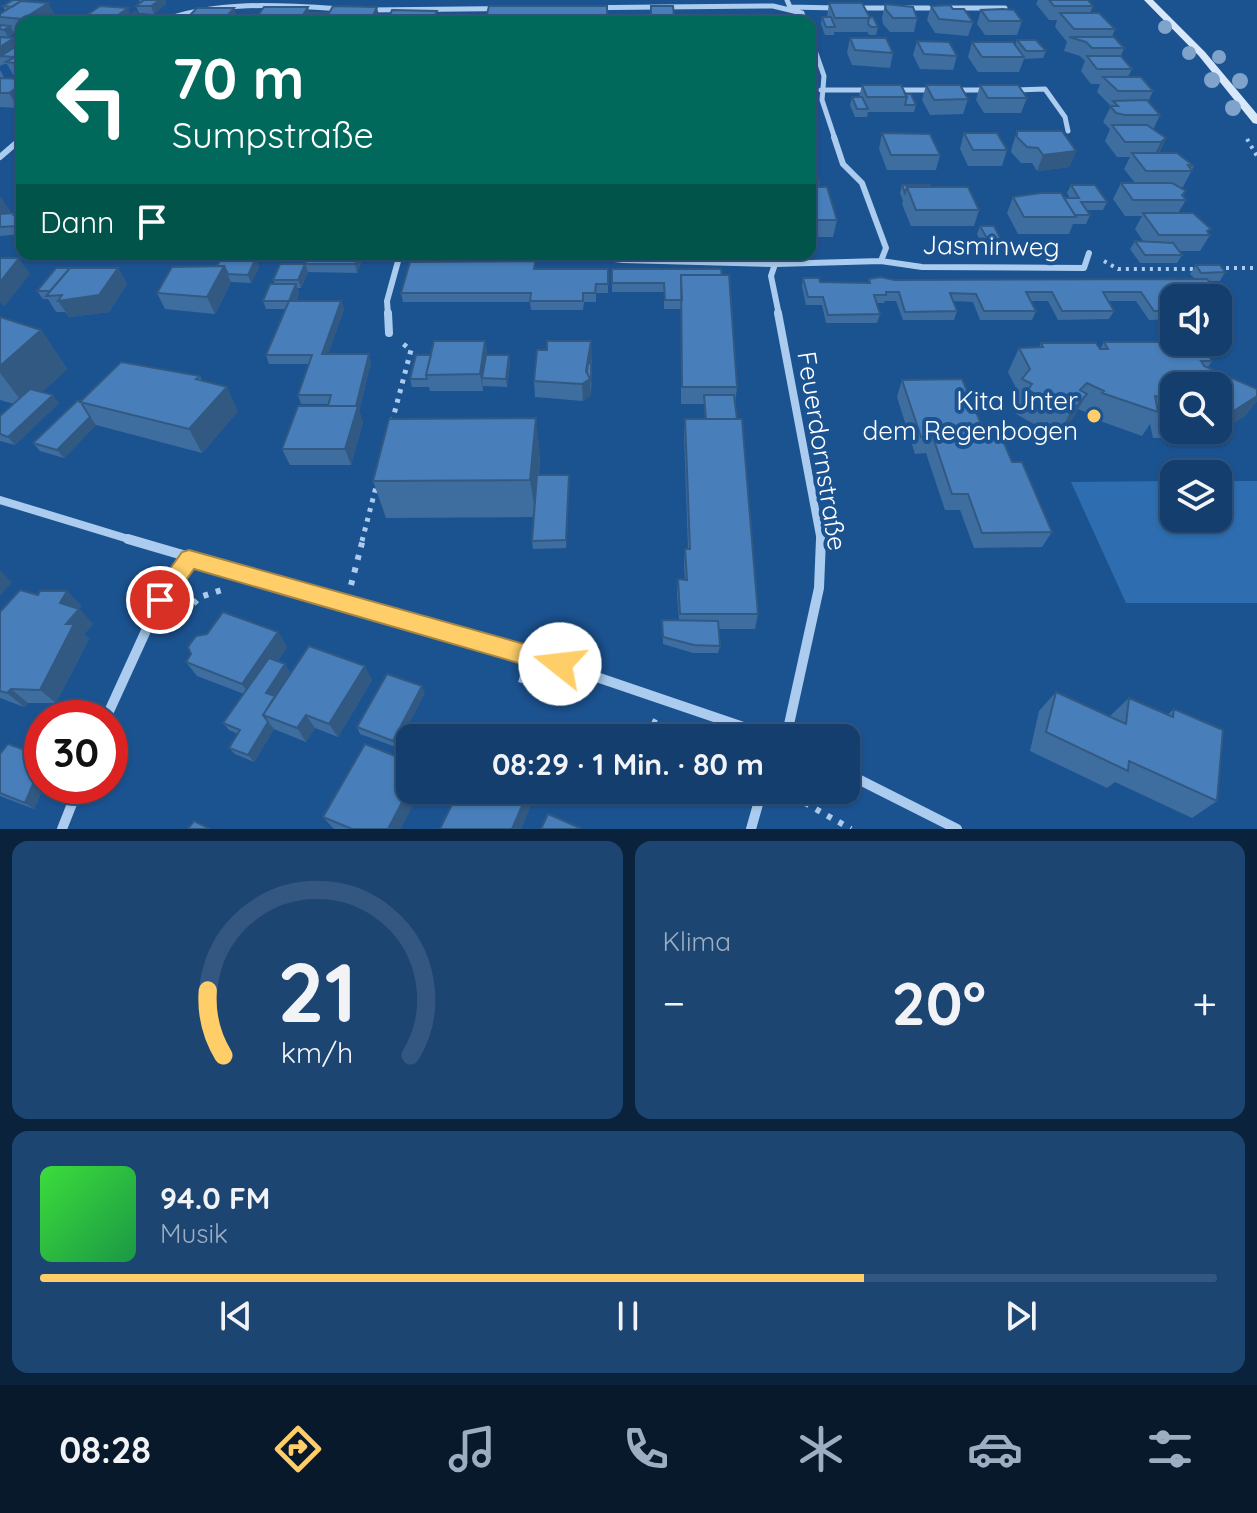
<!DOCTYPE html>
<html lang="de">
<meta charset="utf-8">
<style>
:root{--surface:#143e6d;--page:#1d4572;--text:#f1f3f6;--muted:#9daec2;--line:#335780;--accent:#ffce68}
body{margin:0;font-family:Quicksand,sans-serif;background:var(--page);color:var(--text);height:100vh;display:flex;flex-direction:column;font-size:30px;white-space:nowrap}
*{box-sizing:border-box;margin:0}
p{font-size:26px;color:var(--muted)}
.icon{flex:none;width:44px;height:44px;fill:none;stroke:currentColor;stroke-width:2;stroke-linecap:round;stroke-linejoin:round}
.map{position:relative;height:829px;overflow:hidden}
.drawer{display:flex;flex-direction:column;gap:12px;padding:12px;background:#0b223c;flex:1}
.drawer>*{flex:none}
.banner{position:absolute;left:16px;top:16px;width:800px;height:244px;border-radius:16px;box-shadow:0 2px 6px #0004,0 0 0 2px var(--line);background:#00695c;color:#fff;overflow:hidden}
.controls{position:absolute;left:1160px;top:284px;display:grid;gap:16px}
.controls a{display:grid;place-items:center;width:72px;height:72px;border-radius:16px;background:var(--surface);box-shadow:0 2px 6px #0004,0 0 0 2px var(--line);font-size:40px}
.speed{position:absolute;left:24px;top:700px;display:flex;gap:16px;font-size:40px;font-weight:700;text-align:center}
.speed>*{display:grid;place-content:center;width:104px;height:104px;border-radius:50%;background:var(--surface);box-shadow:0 2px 6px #0004,0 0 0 2px var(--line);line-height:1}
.speed .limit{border:12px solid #d22;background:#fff;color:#111}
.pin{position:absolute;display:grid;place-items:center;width:68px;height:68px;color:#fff;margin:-34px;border:4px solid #fff;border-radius:50%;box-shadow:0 2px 8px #0007}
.me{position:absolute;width:88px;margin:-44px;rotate:286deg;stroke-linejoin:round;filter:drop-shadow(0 0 6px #0008)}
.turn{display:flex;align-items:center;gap:28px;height:168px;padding:0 24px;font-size:36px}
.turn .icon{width:104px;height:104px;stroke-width:2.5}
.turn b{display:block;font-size:56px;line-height:68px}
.then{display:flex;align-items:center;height:76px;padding:0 24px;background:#0003;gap:16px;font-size:30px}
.big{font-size:60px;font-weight:800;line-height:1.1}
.drawer .widget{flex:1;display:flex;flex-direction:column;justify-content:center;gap:12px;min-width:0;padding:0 28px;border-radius:16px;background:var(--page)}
.drawer .dial{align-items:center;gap:0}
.dial svg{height:208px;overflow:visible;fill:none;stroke:var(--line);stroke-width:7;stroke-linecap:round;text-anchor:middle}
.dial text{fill:var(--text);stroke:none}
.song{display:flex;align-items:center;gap:24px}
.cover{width:96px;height:96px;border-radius:12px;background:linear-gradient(135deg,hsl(120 70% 55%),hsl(140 70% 35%))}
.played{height:8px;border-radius:4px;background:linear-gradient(90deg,var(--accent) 70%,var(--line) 70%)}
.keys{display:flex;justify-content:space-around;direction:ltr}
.heat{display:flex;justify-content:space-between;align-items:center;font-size:44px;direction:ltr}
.drawer .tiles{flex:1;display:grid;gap:12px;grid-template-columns:1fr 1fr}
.widget:last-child{grid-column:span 2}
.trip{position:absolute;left:396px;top:724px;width:464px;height:80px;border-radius:16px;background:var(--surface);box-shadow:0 2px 6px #0004,0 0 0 2px var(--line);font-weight:800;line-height:80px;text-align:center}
.tab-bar{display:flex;height:128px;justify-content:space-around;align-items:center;background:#08192c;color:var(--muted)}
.tab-bar .icon{width:56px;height:56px}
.tab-bar .current{color:var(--accent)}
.tab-bar b{font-size:36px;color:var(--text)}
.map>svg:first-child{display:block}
.green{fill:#2e6daf}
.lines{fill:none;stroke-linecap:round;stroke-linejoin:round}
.path-far2{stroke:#abccee;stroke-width:4;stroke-dasharray:3 5;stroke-linecap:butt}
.path-far1{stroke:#abccee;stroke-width:5;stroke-dasharray:4 6;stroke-linecap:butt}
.path{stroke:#abccee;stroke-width:6;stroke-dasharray:5 8;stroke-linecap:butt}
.street-far3{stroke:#abccee;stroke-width:5}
.street-far2{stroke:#abccee;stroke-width:6}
.street-far1{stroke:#abccee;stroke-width:8}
.street{stroke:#abccee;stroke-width:10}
.secondary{fill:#d8e8fa;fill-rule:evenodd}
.tree{fill:#7fa3cb}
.wall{fill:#3e6da0;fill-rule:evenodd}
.shaded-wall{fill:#325982}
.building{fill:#487fba;stroke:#325982;stroke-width:2}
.route{fill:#ffce68;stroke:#a68644;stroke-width:2}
.poi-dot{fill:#ffce68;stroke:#1b5391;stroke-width:3}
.labels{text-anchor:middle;stroke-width:8;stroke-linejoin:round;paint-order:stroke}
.street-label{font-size:26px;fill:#fff;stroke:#1b5391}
.poi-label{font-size:26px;fill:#fff;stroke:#1b5391;text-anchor:end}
</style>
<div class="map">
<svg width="1257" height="829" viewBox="0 0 1257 829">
<rect width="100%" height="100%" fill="#1b5391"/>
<!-- green -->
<path class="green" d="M1174 481V518H1218V481H1257V603H1126L1071 482Z"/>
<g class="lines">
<!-- path-far2 -->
<path class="path-far2" d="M1247 139 1257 156
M1104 261 1118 269H1200
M1218 268H1257"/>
<!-- path-far1 -->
<path class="path-far1" d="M392 422 411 350 402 343
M362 541 377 483"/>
<!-- path -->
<path class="path" d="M351 585 363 539
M182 605 190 607 200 597 222 590
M519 679 574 695
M652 721 687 738
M782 790 851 829"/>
<!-- street-far3 -->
<path class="street-far3" d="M787 0 790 7 837 8
M855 8H1005
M368 10 773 6 802 13 805 22
M159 22C216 0 282 5 342 9
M810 36 824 76 822 100 835 139
M821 90H868
M894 90H936
M954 90H988
M1014 90 1045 89 1065 117 1068 131"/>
<!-- street-far2 -->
<path class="street-far2" d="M0 157 22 138
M573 254 623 260 775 264
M881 261 922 267 1084 268 1089 253
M388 315 387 301 400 254
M779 315 771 276 775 264 881 261 886 248 862 183 843 164 834 137"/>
<!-- street-far1 -->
<path class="street-far1" d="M388 313 389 333
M778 313 821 541
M0 500 135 541"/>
<!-- street -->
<path class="street" d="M128 539 576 670 776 738
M106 718 160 600 189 559
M786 738 819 588 821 539
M846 773 957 829
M62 829 79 786
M751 829 762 790"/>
<!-- secondary -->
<path class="secondary" d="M1144 0H1153L1205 52 1257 114V124L1253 123 1199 56Z"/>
</g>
<!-- trees -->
<g class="tree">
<circle cx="1165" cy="27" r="7"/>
<circle cx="1189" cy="53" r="7"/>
<circle cx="1219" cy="57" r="7"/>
<circle cx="1212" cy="80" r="8"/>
<circle cx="1240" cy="81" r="8"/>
<circle cx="1233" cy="108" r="8"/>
</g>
<!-- wall -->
<path class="wall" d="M139 0H165L166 4 154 14 139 13 136 6 140 3Z
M1038 0H1088L1093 6 1090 13 1115 29 1112 37 1124 48 1121 56 1132 69 1128 77 1153 91 1148 102 1160 115 1153 130 1166 138 1159 153 1194 166 1183 187H1179L1186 191 1183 197 1186 200 1178 213 1210 235 1200 251H1179L1182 255 1177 263H1140L1130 249 1135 241H1143L1135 229 1142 216H1125L1113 199 1121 183H1135L1124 169 1130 157H1117L1105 141 1110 129 1103 122 1111 106 1097 92 1100 84H1091L1081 71 1085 61 1080 56 1064 51 1067 42 1055 27 1057 20H1049L1036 4Z
M48 3 55 16 46 22H22V32H13L14 33 8 37 0 36V14L5 11 3 6Z
M829 3 869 17 878 27 876 35H869L867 31V32H834V35H825L821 24 822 17H827Z
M885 4 917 18 914 32H890L883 24 882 18Z
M651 6 674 17V22H650Z
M931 6 953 9 973 22 968 36 935 33 927 20Z
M197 8 239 22H186L185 20Z
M981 10 1022 21 1017 35H985L977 24Z
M310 13 379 15 438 18 455 22H243L249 15Z
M0 37 14 38 18 45H22V105L18 108 0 107V70L4 77 2 78 18 79 17 77 14 76 7 64H4L0 66Z
M850 38 893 53 890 68 852 65 847 53Z
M1017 40 1046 51 1043 58 1024 59 1019 72H978L968 57 972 42 1015 45Z
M917 41 957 56 953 70 920 69 913 55Z
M862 85 905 94 916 105 914 112H868L867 117H855L850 105 852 97H859Z
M926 85 968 99 963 114 930 115 922 100Z
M980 85 1027 98 1021 113H984L976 100Z
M1017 131 1076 151 1069 167 1037 171 1032 163H1021L1011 152 1012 147Z
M882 133 940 155 936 170H887L879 149Z
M964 133 1007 150 1002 166H968L960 149Z
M810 157 819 182 818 187 837 220 833 237H810Z
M902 185 931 187 979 210 974 226H911L902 204 903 201 900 193Z
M1071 185 1107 202 1103 210H1087L1090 215 1086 224H1073L1069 234H1018L1007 213 1013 197 1070 198 1067 193Z
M0 197 11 213 10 214 15 213 22 205 21 234 0 236Z
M980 226 1001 240 998 248H984L977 234Z
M309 254H364L357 273 308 272 301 288H297L299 293 296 301H341L344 309 328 354 371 362 359 411 363 422 351 465H290L282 449 328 406 329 404H301L298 395 309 364H269L266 355 285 309H266L263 301 275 284 273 280 305 264Z
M256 258 259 267 251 283 231 282 215 314 165 309 157 293 217 266Z
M1196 265 1225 272 1220 281H1208L1231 311 1225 319H1218V298H1174V319L1149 320 1136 301H1108L1114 311 1109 319 1058 320 1048 301H1030L1036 311 1032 320H980L973 302 953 301 957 311 954 320H903L896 301H885L884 303H876L880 314 877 323H826L822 305H806L802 286 803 278 820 282 868 283 869 279H1195L1190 274Z
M118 268 127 284 109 312 69 317 65 312H56L48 299H43L37 291Z
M536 269H608V293H596V302H584L583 310H531L530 302H403L401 293Z
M612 269H721L737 387 735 404 758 614 755 629H718L720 646 718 653H693L663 644 662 620H679L677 595 678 579 685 580 684 565 685 549H688L684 436 685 419H705L704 404H681V309H664V292H612Z
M0 317 41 330 67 369 42 392 59 403 15 445 0 441V416L14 404 0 400Z
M485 341 487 355H509L510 364 507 387 483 386V391H430L429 387H412L410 379 431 355Z
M1104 342 1212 361 1208 367 1257 389V401L1245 416 1214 435 1210 432 1206 437 1153 438 1150 424 1142 436 1089 417 1090 414 1078 409 1073 418 1057 437 1016 414 1019 407 1011 402 1017 390 1008 372 1019 348H1039L1041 343 1100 349ZM1174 386H1218V430H1174Z
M592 358 591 395 583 401 535 397 534 381Z
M200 376 202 381 238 411 202 453 96 425 64 458 40 451 33 443 80 401Z
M902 380 986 436 1012 462 1052 532 1042 547 974 548 960 510H945L926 453 915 454 897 397Z
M540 456 539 475H569L566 548 533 549 532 541 534 517 386 518 373 481Z
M67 591 81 606 79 609 93 624 84 634 89 639 56 703H28L24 707 0 698V612L38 595Z
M278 632 287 647 277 662 290 672 274 696 372 680 338 737 315 728 306 742 274 729 254 762 235 754 229 748 238 734 229 730 223 723 244 694 197 676 186 662Z
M1056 692 1110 716 1129 698 1168 714 1174 709 1217 801 1192 818 1115 782 1107 788 1030 751 1039 711Z
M425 693 396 747 360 734 357 727Z
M0 754 42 786H44L34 809 0 796Z
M459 790H558L553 804 534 797 521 829Z
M323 817 401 829H334Z"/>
<!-- shaded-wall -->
<path class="shaded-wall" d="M160 0H165L166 4 154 14 151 6Z
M48 3 55 16 46 22H25L23 19Z
M308 7 312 21 302 22 301 18Z
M377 7 380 21 375 22H326Z
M128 8 130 14 136 10 139 17 133 22H108Z
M234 8 239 22H224L223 21Z
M10 26 14 33 8 37 4 30Z
M14 38 22 52 1 56 5 64 0 55V47Z
M22 82V105L18 108 9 93Z
M1166 138 1158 154 1153 157 1161 142Z
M1076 151 1069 167 1037 171 1043 155Z
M1 197 11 213 0 225V198Z
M18 223 22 229 21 234 16 226Z
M359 254H364L357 273 355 264Z
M19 258 30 274 4 307 0 301V282Z
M256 258 259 267 251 283 248 275Z
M305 264 308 272 301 288 298 280Z
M224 266 231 282 215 314 207 297Z
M118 268 127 284 109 312 69 317 58 301Z
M296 284 299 293 292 309 289 301Z
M341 301 344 309 325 363 322 354Z
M41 330 67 369 26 407 0 373V366Z
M485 341 488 358 482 378 483 391 480 374Z
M591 341 592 358 588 380 590 379 591 395 583 401 582 384 586 371Z
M369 354 371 362 359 411 363 422 351 465 345 449Z
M509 355 510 364 507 387 506 379Z
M227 387 238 411 202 453 189 429Z
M1087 394 1073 418 1057 437 1070 413Z
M53 395 59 403 15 445 8 437Z
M1257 396V401L1245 416 1214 435 1232 412Z
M90 417 96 425 64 458 57 450Z
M536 418 540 456 536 517 530 480Z
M0 570 12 582 0 596Z
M67 591 81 606 79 609 93 624 84 634 89 639 56 703 40 690 66 624 60 603Z
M278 632 287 647 252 698 242 684Z
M285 664 290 672 271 700 266 693Z
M365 666 372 680 338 737 329 724Z
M422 686 425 693 396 747 393 741Z
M11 689 28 703 24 707 7 693Z
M306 715 315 728 306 742 297 728Z
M268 722 274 729 254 762 248 755Z
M42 763V786H44L34 809 25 803Z
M410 787V790H421L401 829H388Z
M529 790H533L534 796 521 829H512Z
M555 790H558L553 804 552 798Z"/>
<!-- building -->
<path class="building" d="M13 0H29L28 1H21L12 7 3 6Z
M144 0H160L151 6H136Z
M1049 0H1088L1093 6H1054Z
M21 1 48 3 23 19 0 17V14Z
M829 3H862L870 18H835Z
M885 4 913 7 917 18H893L886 10Z
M950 5 953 9H964L973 22 939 19 931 6Z
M100 6 128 8 108 22H77Z
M333 6 377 7 372 18 324 22Z
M489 6H607V22H485Z
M651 6H673L674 17H651Z
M264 7H308L301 18H256Z
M197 8H234L223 21 185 20Z
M1003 9 1014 10 1022 21H989L981 10Z
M392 10 437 11 432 22H387Z
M310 13H329L325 20 305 21Z
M1060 13H1099L1115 29H1074Z
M259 14 256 18 257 20 243 22 249 15Z
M378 15H390L387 22 375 21Z
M822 17H831L835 27H826Z
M869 17H873L878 27H871L868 24Z
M437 18H454L453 22H436Z
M0 25 10 26 4 30 0 29Z
M0 37 14 38 0 47Z
M1069 37H1114L1124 48H1092L1086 42Z
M850 38H886L893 53 855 50Z
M1017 40H1036L1046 51H1026Z
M917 41 949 42 957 56 924 54Z
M972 42H1013L1024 57H982Z
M18 45H22V53L14 57 1 56Z
M22 53V64L6 62Z
M1087 56H1121L1132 69H1097Z
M1103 77H1141L1153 91H1118Z
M0 78 22 79V84L9 93H0Z
M862 85H901L907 97H867Z
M926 85H960L968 99 934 100Z
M980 85H1018L1027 98H988Z
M905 94H911L916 105H905L907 97Z
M852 97H862L868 109H857Z
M1147 100 1160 115H1125L1116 113 1110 106H1118L1113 101Z
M1112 125H1147L1166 138 1161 142H1125Z
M1017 131H1062L1076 151 1043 155 1038 148 1027 147 1017 137Z
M882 133 930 134 940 155H891Z
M964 133H997L1007 150H973Z
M1132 153H1177L1194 166 1188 165 1192 171H1146Z
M810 157H812L819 182H810Z
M1121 183H1172L1186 191 1182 195 1186 200H1133Z
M902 185H930L931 187H907L905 193Z
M1071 185H1095L1107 202H1081L1090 215H1075L1064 198H1079Z
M810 187H827L837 220H810Z
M907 187H968L979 210H916Z
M1041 193H1061L1076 217H1024L1013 197Z
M22 205V215H14Z
M15 213 14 215 18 223 16 226 0 227V214Z
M1143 213H1193L1211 229 1207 231 1210 235H1159Z
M980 226H994L1001 240H988Z
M1135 241 1173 243 1182 255H1145Z
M309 254H359L355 264H305L298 280H273L280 264H305Z
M0 258H19L0 282Z
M256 258 248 275 228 274 224 266H217L221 259Z
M535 261 534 269H608V284H596L595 293H583V301H530L531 293H401L410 262Z
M1196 265H1220L1225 272 1201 273Z
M224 266 207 297 157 293 172 267Z
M56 268H70L50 291H37Z
M70 268H118L99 295 58 301 62 295 46 296Z
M612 269H721L722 275H681L682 300H665L664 283H612Z
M681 275H729L737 387H682Z
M881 277 894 280 1207 279 1231 311H1218V298H1174V311H1154L1141 292H1103L1114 311H1062L1052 292H1026L1036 311H984L976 294 950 293 957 311 905 312 899 292H886V295H874L880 314 828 315 823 297H808L803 278H819L820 282 870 283 869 279Z
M270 284H296L289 301H341L322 354H369L356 406H328L331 395H298L312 355H266L289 301H263Z
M0 317 41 330 0 366Z
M434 341H485L480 374 426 375Z
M547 341H591L586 371 590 379 582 384 534 381 537 350H547Z
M1104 342H1199L1212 361H1201L1204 366 1257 389V396L1232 412 1218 399V386H1174V414H1169L1165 398 1155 396 1158 412 1102 393 1104 391 1087 383 1080 390 1087 394 1070 413 1028 390 1032 384 1022 379 1030 369 1019 348 1043 347 1041 343H1096L1100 349H1108Z
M416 355H431L426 375 427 379H410Z
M486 355H509L506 379 482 378Z
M121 362 200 376 196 379 227 387 189 429 80 402Z
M588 363H591V382L587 372Z
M962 379 986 436H1001L1012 462H1022L1052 532 982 533 968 494H952L933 437H921L902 380Z
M30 389 53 395 8 437 0 434V416Z
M704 395H734L737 419H706Z
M77 401H80L90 417 57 450 33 443Z
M298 406H358L345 449H282Z
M536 418 530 480 373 481 389 419Z
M685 419H742L758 614H680L678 579 687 580 685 549H690Z
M537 475H569L566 540 532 541Z
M20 590 38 595 40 591H67L60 603 79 609 66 624H74L40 690 11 689 7 693 0 691V612Z
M223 612 278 632 242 684 186 662 191 654 188 647 196 636 207 634Z
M662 620 718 621 720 646 694 645 663 637Z
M309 646 365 666 329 724 306 715 297 728 263 715Z
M269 658 285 664 266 693 275 696 263 715 268 722 248 755 229 748 240 730 223 723Z
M387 674 422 686 393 741 357 727Z
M1056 692 1126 724 1129 698 1173 717 1174 709 1223 730 1217 801 1129 761 1128 771 1046 732Z
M8 744 42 756V763L25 803 0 793V754Z
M365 744 410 762V787L388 829H352L323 817Z
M459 790H529L512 829H440Z
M533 790H555L552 798Z
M548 814 580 828V829H541Z
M194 821 210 829H188Z"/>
<!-- route -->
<path class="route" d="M189 550 560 654 568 657 571 664 568 672 560 675 194 569 167 607 160 610 152 607 149 600 152 594 182 552Z"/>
<!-- markers -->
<circle class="poi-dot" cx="1094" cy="416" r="8"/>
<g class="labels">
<!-- street labels -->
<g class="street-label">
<text transform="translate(991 246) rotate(1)" y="9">Jasminweg</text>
<text transform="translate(822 451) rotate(81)" y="9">Feuerdornstraße</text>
</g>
<!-- poi labels -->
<g class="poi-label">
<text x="1078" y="410">Kita Unter<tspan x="1078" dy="30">dem Regenbogen</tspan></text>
</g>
</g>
</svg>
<div class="controls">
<a><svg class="icon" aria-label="sound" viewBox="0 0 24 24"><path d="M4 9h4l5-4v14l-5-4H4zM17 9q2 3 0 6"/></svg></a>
<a><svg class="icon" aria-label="search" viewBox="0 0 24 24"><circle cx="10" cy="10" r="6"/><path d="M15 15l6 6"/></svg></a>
<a><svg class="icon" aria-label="layers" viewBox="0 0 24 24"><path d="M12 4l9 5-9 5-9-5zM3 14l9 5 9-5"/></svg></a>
</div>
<div class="speed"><div class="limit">30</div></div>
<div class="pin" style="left:160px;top:600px;background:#d93025"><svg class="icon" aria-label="arrive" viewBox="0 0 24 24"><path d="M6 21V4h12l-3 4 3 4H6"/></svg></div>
<svg class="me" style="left:560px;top:664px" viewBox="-20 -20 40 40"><circle r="19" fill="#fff"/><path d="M0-13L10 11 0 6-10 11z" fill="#ffce68"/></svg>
<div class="trip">08:29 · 1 Min. · 80 m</div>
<div class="banner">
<div class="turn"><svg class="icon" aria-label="left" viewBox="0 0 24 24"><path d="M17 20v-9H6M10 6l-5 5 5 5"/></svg><div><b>70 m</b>Sumpstraße</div></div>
<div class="then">Dann<svg class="icon" aria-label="arrive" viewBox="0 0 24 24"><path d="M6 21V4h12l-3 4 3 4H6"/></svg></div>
</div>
</div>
<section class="drawer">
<div class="tiles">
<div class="widget dial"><svg viewBox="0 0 100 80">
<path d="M14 69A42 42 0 1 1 86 69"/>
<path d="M14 69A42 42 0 0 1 8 44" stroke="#ffce68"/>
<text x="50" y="56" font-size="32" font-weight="700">21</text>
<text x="50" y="72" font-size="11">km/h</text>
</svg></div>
<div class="widget"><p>Klima</p>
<div class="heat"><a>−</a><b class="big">20°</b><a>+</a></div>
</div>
<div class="widget">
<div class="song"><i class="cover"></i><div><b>94.0 FM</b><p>Musik</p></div></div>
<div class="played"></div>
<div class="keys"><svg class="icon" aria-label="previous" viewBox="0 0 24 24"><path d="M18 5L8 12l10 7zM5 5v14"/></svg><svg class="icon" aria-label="pause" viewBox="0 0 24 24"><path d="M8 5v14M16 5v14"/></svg><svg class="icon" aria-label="next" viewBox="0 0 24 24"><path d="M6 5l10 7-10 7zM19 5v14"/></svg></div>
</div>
</div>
</section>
<nav class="tab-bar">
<b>08:28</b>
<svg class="icon current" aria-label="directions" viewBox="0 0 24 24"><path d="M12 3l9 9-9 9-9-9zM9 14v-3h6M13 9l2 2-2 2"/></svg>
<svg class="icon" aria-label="music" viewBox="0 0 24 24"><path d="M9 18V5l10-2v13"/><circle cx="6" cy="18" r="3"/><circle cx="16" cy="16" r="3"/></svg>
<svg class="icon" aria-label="phone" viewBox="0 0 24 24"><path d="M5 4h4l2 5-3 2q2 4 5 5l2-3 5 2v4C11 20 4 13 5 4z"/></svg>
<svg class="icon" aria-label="climate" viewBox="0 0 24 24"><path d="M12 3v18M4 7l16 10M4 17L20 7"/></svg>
<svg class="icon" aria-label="car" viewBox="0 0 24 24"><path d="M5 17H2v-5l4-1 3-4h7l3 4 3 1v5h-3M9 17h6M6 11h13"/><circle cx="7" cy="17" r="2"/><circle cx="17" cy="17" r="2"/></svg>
<svg class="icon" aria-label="filters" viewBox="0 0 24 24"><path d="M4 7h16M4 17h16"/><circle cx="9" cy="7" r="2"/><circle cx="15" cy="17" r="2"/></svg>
</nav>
